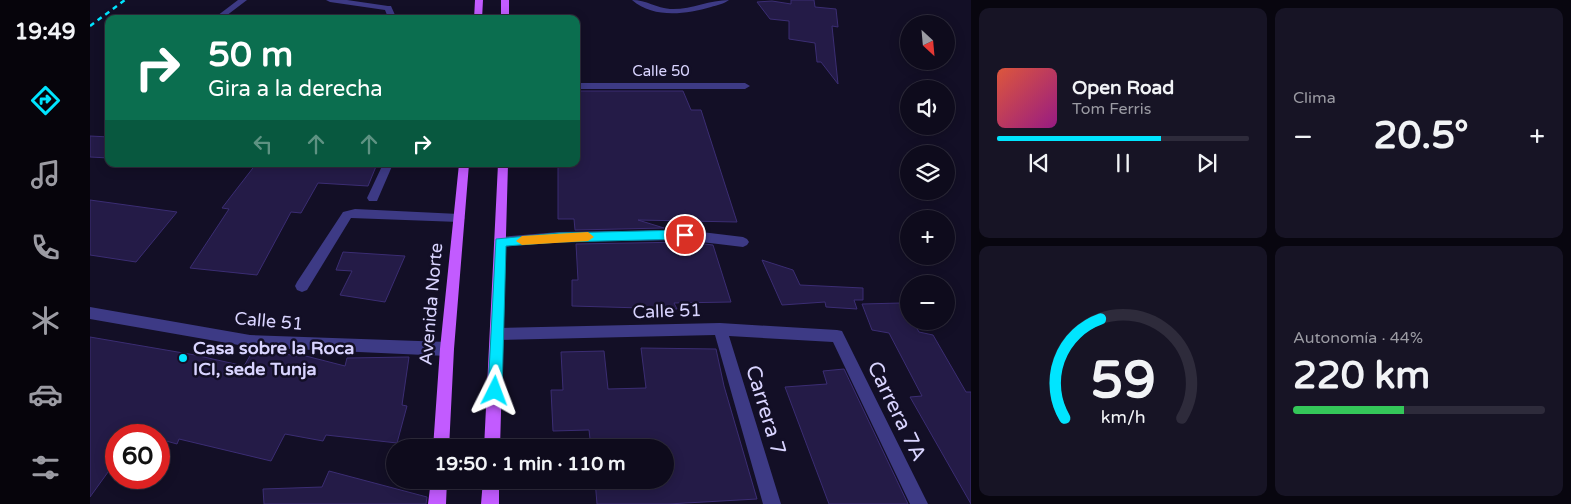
<!DOCTYPE html>
<html lang="es">
<meta charset="utf-8">
<style>
:root{--surface:#0e0b1c;--page:#171425;--text:#f1f3f6;--muted:#9b9ba3;--line:#2e2b3b;--accent:#00e5ff}
body{margin:0;font-family:"Varela Round",sans-serif;background:var(--page);color:var(--text);height:100vh;display:flex;flex-direction:column;font-size:19px;white-space:nowrap}
*{box-sizing:border-box;margin:0}
p{font-size:16px;color:var(--muted)}
.icon{flex:none;width:28px;height:28px;fill:none;stroke:currentColor;stroke-width:2;stroke-linecap:round;stroke-linejoin:round}
.map{position:relative;flex:1;overflow:hidden}
.drawer{display:flex;flex-direction:column;gap:8px;padding:8px;background:#08060f;width:600px}
.drawer>*{flex:none}
.hud{position:absolute;left:15px;top:15px;width:475px;height:152px;border-radius:10px;box-shadow:0 2px 12px #0003,0 0 0 1px var(--line);background:#0b6e4f;color:#fff;overflow:hidden}
.needle{width:32px;rotate:154deg}
.tools{position:absolute;left:810px;top:15px;display:grid;gap:10px}
.tools a{display:grid;place-items:center;width:55px;height:55px;border-radius:50%;background:var(--surface);box-shadow:0 2px 12px #0003,0 0 0 1px var(--line);font-size:25px}
.speed{position:absolute;left:15px;top:424px;display:flex;gap:10px;font-size:25px;font-weight:700;text-align:center}
.speed>*{display:grid;place-content:center;width:65px;height:65px;border-radius:50%;background:var(--surface);box-shadow:0 2px 12px #0003,0 0 0 1px var(--line);line-height:1}
.speed .limit{border:8px solid #d22;background:#fff;color:#111}
.pin{position:absolute;display:grid;place-items:center;width:42px;height:42px;color:#fff;margin:-21px;border:2px solid #fff;border-radius:50%;box-shadow:0 1px 5px #0007}
.me{position:absolute;width:55px;margin:-28px;rotate:3deg;stroke-linejoin:round;filter:drop-shadow(0 0 4px #0008)}
.turn{display:flex;align-items:center;gap:18px;height:105px;padding:0 20px;font-size:22px}
.turn .icon{width:65px;height:65px;stroke-width:2.5}
.turn b{display:block;font-size:35px;line-height:42px}
.lanes{display:flex;align-items:center;height:48px;padding:0 20px;background:#0003;justify-content:center;gap:25px;direction:ltr}
.lanes .off{opacity:.35}
.big{font-size:38px;font-weight:800;line-height:1.1}
.drawer .tile{flex:1;display:flex;flex-direction:column;justify-content:center;gap:8px;min-width:0;padding:0 18px;border-radius:10px;background:var(--page)}
.drawer .dial{align-items:center;gap:0}
.dial svg{height:130px;overflow:visible;fill:none;stroke:var(--line);stroke-width:7;stroke-linecap:round;text-anchor:middle}
.dial text{fill:var(--text);stroke:none}
.song{display:flex;align-items:center;gap:15px}
.cover{width:60px;height:60px;border-radius:8px;background:linear-gradient(135deg,hsl(10 70% 55%),hsl(310 70% 35%))}
.played{height:5px;border-radius:2px;background:linear-gradient(90deg,var(--accent) 65%,var(--line) 65%)}
.keys{display:flex;justify-content:space-around;direction:ltr}
.heat{display:flex;justify-content:space-between;align-items:center;font-size:28px;direction:ltr}
.charge{height:8px;border-radius:4px;background:linear-gradient(90deg,#34c759 44%,var(--line) 0)}
.drawer .tiles{flex:1;display:grid;gap:8px;grid-template-columns:repeat(2,1fr)}
.trip{position:absolute;left:296px;top:439px;width:288px;height:50px;border-radius:25px;background:var(--surface);box-shadow:0 2px 12px #0003,0 0 0 1px var(--line);font-weight:800;line-height:50px;text-align:center}
main{display:flex;flex:1;min-height:0}
.tabs{display:flex;flex-direction:column;width:90px;justify-content:space-around;align-items:center;background:#06040b;color:var(--muted)}
.tabs .icon{width:35px;height:35px}
.tabs .on{color:var(--accent)}
.tabs b{font-size:22px;color:var(--text)}
.map>svg:first-child{display:block}
.building{fill:#241b47;stroke:#3b2d73}
.lines{fill:none;stroke-linecap:round;stroke-linejoin:round}
.minor{fill:#3d3a85;fill-rule:evenodd}
.major{fill:#c25bff;fill-rule:evenodd}
.rail{stroke:#00e5ff;stroke-width:2.5;stroke-dasharray:5 4.5;stroke-linecap:butt}
.route{fill:#00e5ff;stroke:#0095a6}
.slow{fill:#f59e0b}
.poi-dot{fill:#00e5ff;stroke:#130f26;stroke-width:2}
.labels{text-anchor:middle;stroke-width:5;stroke-linejoin:round;paint-order:stroke}
.far-street-label{font-size:15px;fill:#d9d4ff;stroke:#130f26}
.street-label{font-size:18px;fill:#d9d4ff;stroke:#130f26}
.poi-label{font-size:18px;font-weight:bold;fill:#d9d4ff;stroke:#130f26;text-anchor:start}
.near-street-label{font-size:21px;fill:#d9d4ff;stroke:#130f26}
</style>
<main>
<nav class="tabs">
<b>19:49</b>
<svg class="icon on" aria-label="directions" viewBox="0 0 24 24"><path d="M12 3l9 9-9 9-9-9zM9 14v-3h6M13 9l2 2-2 2"/></svg>
<svg class="icon" aria-label="music" viewBox="0 0 24 24"><path d="M9 18V5l10-2v13"/><circle cx="6" cy="18" r="3"/><circle cx="16" cy="16" r="3"/></svg>
<svg class="icon" aria-label="phone" viewBox="0 0 24 24"><path d="M5 4h4l2 5-3 2q2 4 5 5l2-3 5 2v4C11 20 4 13 5 4z"/></svg>
<svg class="icon" aria-label="climate" viewBox="0 0 24 24"><path d="M12 3v18M4 7l16 10M4 17L20 7"/></svg>
<svg class="icon" aria-label="car" viewBox="0 0 24 24"><path d="M5 17H2v-5l4-1 3-4h7l3 4 3 1v5h-3M9 17h6M6 11h13"/><circle cx="7" cy="17" r="2"/><circle cx="17" cy="17" r="2"/></svg>
<svg class="icon" aria-label="filters" viewBox="0 0 24 24"><path d="M4 7h16M4 17h16"/><circle cx="9" cy="7" r="2"/><circle cx="15" cy="17" r="2"/></svg>
</nav>
<div class="map">
<svg width="881" height="504" viewBox="0 0 881 504">
<rect width="100%" height="100%" fill="#130f26"/>
<!-- building -->
<path class="building" d="M701 0H724L725 7 746 9 748 27 742 26 748 84 731 62H727L725 43 699 39V21L680 19 667 2 682 1 701 4Z
M486 91H593L601 110H611L647 222 548 220 574 228 485 230 484 219H468V164H486Z
M0 136 19 137V158L0 157Z
M166 164H287L278 186 228 183 211 213 201 212 167 275 100 268 139 209 132 208Z
M0 200 87 212 46 262 0 255Z
M595 242 623 245 641 302 584 303 587 309 482 306V280H488L486 244Z
M253 252 315 256 295 302 250 295 262 271 246 270Z
M672 260 703 270 710 285 773 288V300H764L767 309 736 307 735 302 692 305Z
M811 303 819 315V321H823L829 332 843 335 876 392H881V504L820 397 832 396 799 333 782 330 772 304Z
M0 337 105 355 154 366 164 349 207 356 208 354 255 366 257 358 319 357 312 405 317 406 307 443 236 435 233 441 195 434 181 461 89 439 87 444 69 439V435H26V461L0 497Z
M551 348 626 349 634 386 667 499 578 504H507L505 480H575V448H501L499 430 463 431 461 390H473L471 352 514 351 518 389 556 388Z
M754 369 818 504H739L695 387 737 384 733 371Z
M239 471 337 497 336 504H174L173 489 232 487Z"/>
<g class="lines">
<!-- minor -->
<path class="minor" d="M148 0H157L132 19H123Z
M236 0H257L298 6H301L305 15 303 19H295L297 15 295 10 240 2Z
M542 0C556 0 567 8 580 9 601 10 619 0 639 0 634 4 627 5 621 7 596 14 564 19 542 0Z
M486 83H655L660 86 655 89H486Z
M293 164H303L287 201H279L277 198Z
M265 209 369 214 375 218 369 222 261 218 217 290 212 292 207 290 205 286 207 282 253 212Z
M595 230 653 237 657 239 659 242 657 245 653 247 595 240 469 242 410 247 406 245 404 242 406 239 410 237 469 232Z
M0 307 160 335 357 342 362 344 364 349 362 354 357 356 160 347 0 319Z
M630 323 747 330 752 331 838 504H820L743 342 639 336 691 504H673L625 335 407 340 402 338 400 334 402 330 407 328Z"/>
<!-- major -->
<path class="major" d="M385 0H393L392 19H384Z
M411 0H419V19H411Z
M369 164H379L364 349 359 448H343L350 349Z
M408 164H418L410 448H394Z
M341 480H357L356 504H338Z
M393 480H409V504H391Z"/>
<!-- rail -->
<path class="rail" d="M0 26 35 0"/>
</g>
<!-- route -->
<path class="route" d="M595 230 600 235 595 239 469 242 416 246 412 391 410 396 405 398 400 396 398 391 406 239 469 233Z"/>
<!-- slow -->
<path class="slow" d="M498 232 504 237 498 241 432 245 426 241 432 236Z"/>
<!-- markers -->
<circle class="poi-dot" cx="93" cy="358" r="5"/>
<g class="labels">
<!-- far-street labels -->
<g class="far-street-label">
<text x="571" y="76">Calle 50</text>
</g>
<!-- street labels -->
<g class="street-label">
<text transform="translate(341 304) rotate(-85)" y="6">Avenida Norte</text>
<text transform="translate(577 311) rotate(-2)" y="6">Calle 51</text>
<text transform="translate(179 321) rotate(5)" y="6">Calle 51</text>
</g>
<!-- poi labels -->
<g class="poi-label">
<text x="103" y="354">Casa sobre la Roca<tspan x="103" dy="21">ICI, sede Tunja</tspan></text>
</g>
<!-- near-street labels -->
<g class="near-street-label">
<text transform="translate(676 410) rotate(73)" y="7">Carrera 7</text>
<text transform="translate(807 411) rotate(64)" y="7">Carrera 7A</text>
</g>
</g>
</svg>
<div class="tools">
<a><svg class="needle" viewBox="-14 -14 28 28"><path d="M0-13l5 13h-10z" fill="#e53935"/><path d="M0 13l5-13h-10z" fill="#9b9ba3"/></svg></a>
<a><svg class="icon" aria-label="sound" viewBox="0 0 24 24"><path d="M4 9h4l5-4v14l-5-4H4zM17 9q2 3 0 6"/></svg></a>
<a><svg class="icon" aria-label="layers" viewBox="0 0 24 24"><path d="M12 4l9 5-9 5-9-5zM3 14l9 5 9-5"/></svg></a>
<a>+</a>
<a>−</a>
</div>
<div class="speed"><div class="limit">60</div></div>
<div class="pin" style="left:595px;top:235px;background:#d93025"><svg class="icon" aria-label="arrive" viewBox="0 0 24 24"><path d="M6 21V4h12l-3 4 3 4H6"/></svg></div>
<svg class="me" style="left:405px;top:391px" viewBox="-20 -20 40 40"><path d="M0-17L14 15 0 8-14 15z" fill="#00e5ff" stroke="#fff" stroke-width="4"/></svg>
<div class="trip">19:50 · 1 min · 110 m</div>
<div class="hud">
<div class="turn"><svg class="icon" aria-label="right" viewBox="0 0 24 24"><path d="M7 20v-9h11M14 6l5 5-5 5"/></svg><div><b>50 m</b>Gira a la derecha</div></div>
<div class="lanes"><svg class="icon off" aria-label="left" viewBox="0 0 24 24"><path d="M17 20v-9H6M10 6l-5 5 5 5"/></svg><svg class="icon off" aria-label="ahead" viewBox="0 0 24 24"><path d="M12 20V5M6 11l6-6 6 6"/></svg><svg class="icon off" aria-label="ahead" viewBox="0 0 24 24"><path d="M12 20V5M6 11l6-6 6 6"/></svg><svg class="icon" aria-label="right" viewBox="0 0 24 24"><path d="M7 20v-9h11M14 6l5 5-5 5"/></svg></div>
</div>
</div>
<section class="drawer">
<div class="tiles">
<div class="tile">
<div class="song"><i class="cover"></i><div><b>Open Road</b><p>Tom Ferris</p></div></div>
<div class="played"></div>
<div class="keys"><svg class="icon" aria-label="previous" viewBox="0 0 24 24"><path d="M18 5L8 12l10 7zM5 5v14"/></svg><svg class="icon" aria-label="pause" viewBox="0 0 24 24"><path d="M8 5v14M16 5v14"/></svg><svg class="icon" aria-label="next" viewBox="0 0 24 24"><path d="M6 5l10 7-10 7zM19 5v14"/></svg></div>
</div>
<div class="tile"><p>Clima</p>
<div class="heat"><a>−</a><b class="big">20.5°</b><a>+</a></div>
</div>
<div class="tile dial"><svg viewBox="0 0 100 80">
<path d="M14 69A42 42 0 1 1 86 69"/>
<path d="M14 69A42 42 0 0 1 36 8" stroke="#00e5ff"/>
<text x="50" y="56" font-size="32" font-weight="700">59</text>
<text x="50" y="72" font-size="11">km/h</text>
</svg></div>
<div class="tile"><p>Autonomía · 44%</p><b class="big">220 km</b><div class="charge"></div></div>
</div>
</section>
</main>
